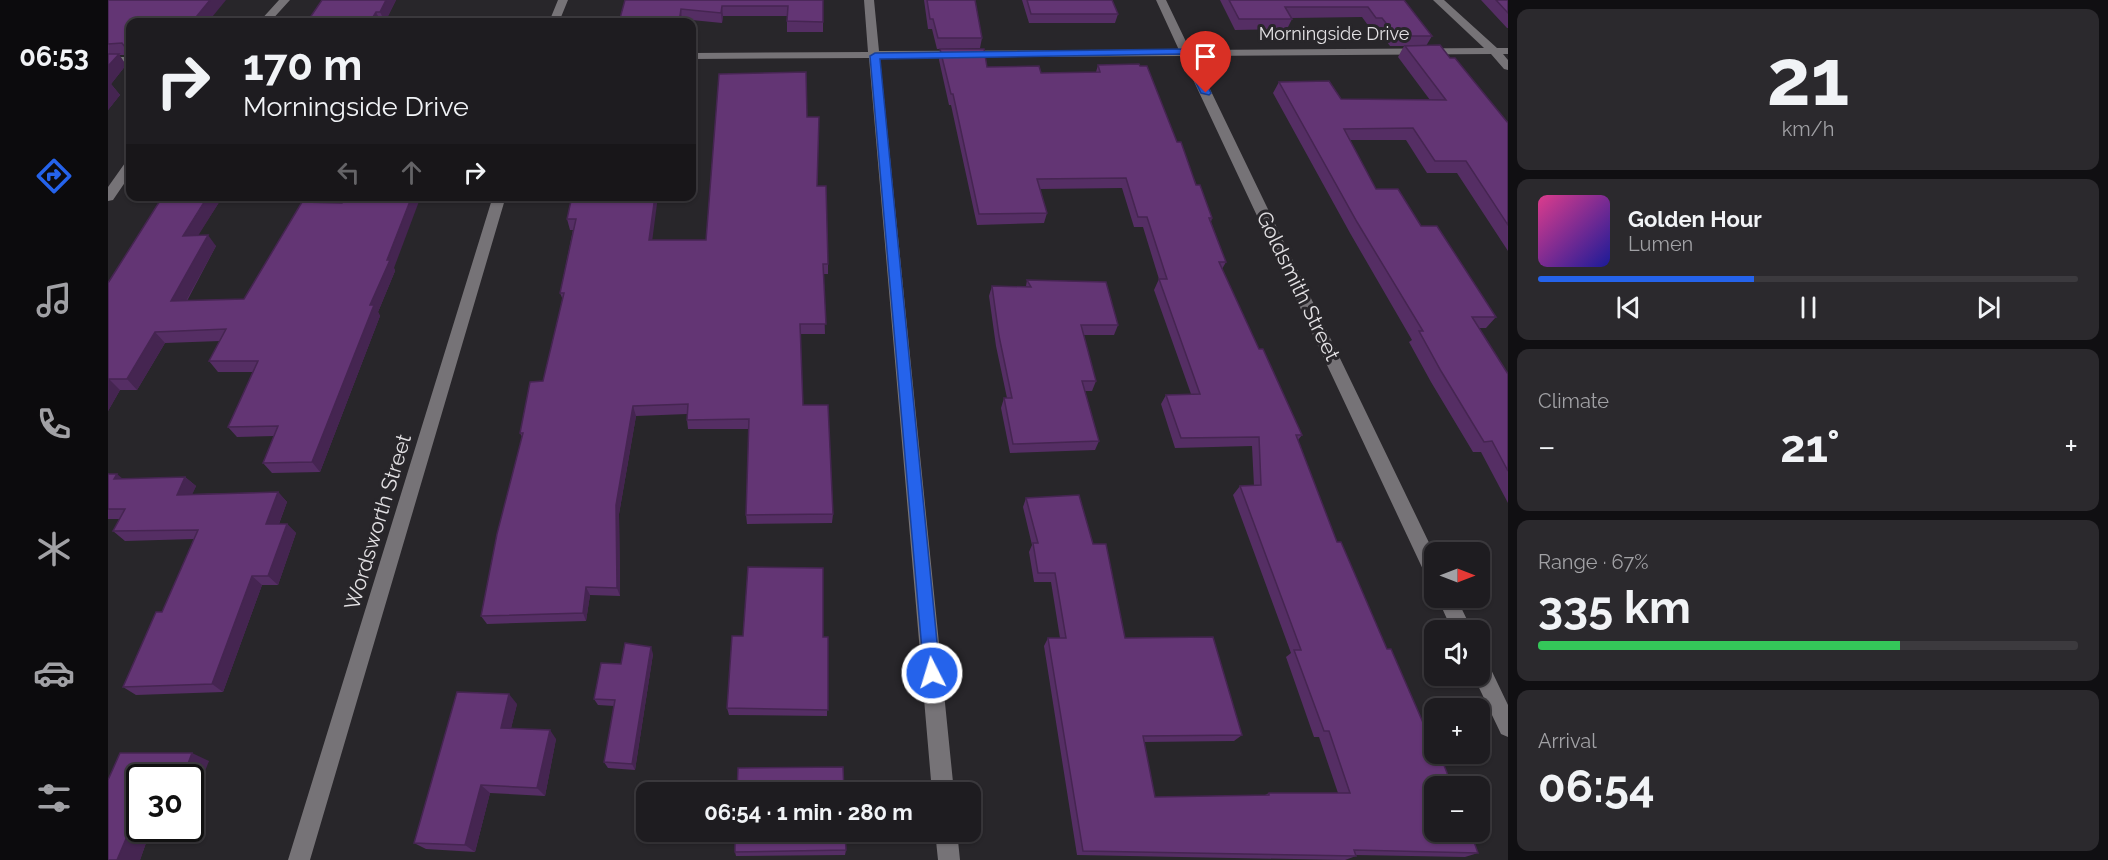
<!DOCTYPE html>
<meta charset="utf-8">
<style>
:root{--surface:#1e1c20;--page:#2b292d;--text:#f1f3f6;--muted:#a1a1a5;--line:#3c3a3e;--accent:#2563eb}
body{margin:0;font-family:Raleway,sans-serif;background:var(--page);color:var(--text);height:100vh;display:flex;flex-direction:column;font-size:22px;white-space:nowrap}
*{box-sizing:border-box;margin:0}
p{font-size:20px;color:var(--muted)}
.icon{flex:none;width:33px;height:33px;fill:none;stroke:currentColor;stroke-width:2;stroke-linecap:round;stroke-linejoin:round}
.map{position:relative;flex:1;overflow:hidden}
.drawer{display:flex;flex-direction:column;gap:9px;padding:9px;background:#100f12;width:600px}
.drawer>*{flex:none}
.banner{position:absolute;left:18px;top:18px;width:570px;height:183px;border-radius:12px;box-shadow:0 2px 4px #0004,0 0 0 2px var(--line);background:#1e1c20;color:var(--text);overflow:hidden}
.needle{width:39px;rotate:90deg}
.controls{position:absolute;left:1316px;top:542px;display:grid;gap:12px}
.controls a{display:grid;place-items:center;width:66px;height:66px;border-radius:12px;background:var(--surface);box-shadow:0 2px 4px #0004,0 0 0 2px var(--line);font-size:30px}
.speed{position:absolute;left:18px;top:764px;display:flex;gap:12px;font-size:30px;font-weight:700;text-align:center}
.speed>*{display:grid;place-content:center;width:78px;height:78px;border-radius:50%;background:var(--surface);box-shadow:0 2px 4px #0004,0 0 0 2px var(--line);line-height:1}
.speed .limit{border:3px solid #111;border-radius:9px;background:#fff;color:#111}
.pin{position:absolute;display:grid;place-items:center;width:51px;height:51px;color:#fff;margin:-62px -26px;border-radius:50% 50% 50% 0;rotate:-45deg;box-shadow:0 0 6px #0007}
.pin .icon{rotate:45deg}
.me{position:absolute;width:66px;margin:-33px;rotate:355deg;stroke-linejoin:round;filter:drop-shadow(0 0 4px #0008)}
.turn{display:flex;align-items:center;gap:21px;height:126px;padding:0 18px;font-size:27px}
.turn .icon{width:78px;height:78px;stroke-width:2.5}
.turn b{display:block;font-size:42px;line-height:51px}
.lanes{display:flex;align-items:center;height:57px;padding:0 18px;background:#0003;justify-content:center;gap:30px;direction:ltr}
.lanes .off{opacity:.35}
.big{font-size:45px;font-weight:700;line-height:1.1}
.drawer .card{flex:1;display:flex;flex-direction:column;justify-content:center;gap:9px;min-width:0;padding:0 21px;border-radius:12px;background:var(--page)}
.drawer .dial{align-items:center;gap:0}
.dial b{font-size:78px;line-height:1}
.song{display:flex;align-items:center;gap:18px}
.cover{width:72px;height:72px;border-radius:9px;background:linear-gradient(135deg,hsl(330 70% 55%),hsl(240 70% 35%))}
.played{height:6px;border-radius:3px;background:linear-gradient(90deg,var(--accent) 40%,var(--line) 40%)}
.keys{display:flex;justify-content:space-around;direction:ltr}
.heat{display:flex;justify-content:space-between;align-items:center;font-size:33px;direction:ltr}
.charge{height:9px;border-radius:4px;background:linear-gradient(90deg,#34c759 67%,var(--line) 0)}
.trip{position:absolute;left:528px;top:782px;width:345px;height:60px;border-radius:12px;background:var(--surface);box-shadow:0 2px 4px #0004,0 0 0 2px var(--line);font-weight:700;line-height:60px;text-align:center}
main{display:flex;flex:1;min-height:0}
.dock{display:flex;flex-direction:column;width:108px;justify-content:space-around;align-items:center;background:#0c0b0d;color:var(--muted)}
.dock .icon{width:42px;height:42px}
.dock .selected{color:var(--accent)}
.dock b{font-size:27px;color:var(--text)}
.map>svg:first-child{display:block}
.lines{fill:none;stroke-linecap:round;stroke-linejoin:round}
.minor{fill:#767377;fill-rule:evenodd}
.wall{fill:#552e64}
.shaded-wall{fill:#452551}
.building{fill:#633574;stroke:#452551;stroke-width:1.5}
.route{fill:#2563eb;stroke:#184099;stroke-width:1.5}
.labels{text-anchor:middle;stroke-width:6;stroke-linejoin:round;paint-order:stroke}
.far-street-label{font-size:18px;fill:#e2e0e3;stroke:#28262a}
.street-label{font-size:21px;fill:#e2e0e3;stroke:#28262a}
</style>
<main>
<nav class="dock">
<b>06:53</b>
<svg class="icon selected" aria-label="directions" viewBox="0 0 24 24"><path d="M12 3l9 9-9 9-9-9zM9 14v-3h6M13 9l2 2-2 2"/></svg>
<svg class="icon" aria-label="music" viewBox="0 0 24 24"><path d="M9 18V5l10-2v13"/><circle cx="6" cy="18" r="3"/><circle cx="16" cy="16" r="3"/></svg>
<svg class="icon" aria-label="phone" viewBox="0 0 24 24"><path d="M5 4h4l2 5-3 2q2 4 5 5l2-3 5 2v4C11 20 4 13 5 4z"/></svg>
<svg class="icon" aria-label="climate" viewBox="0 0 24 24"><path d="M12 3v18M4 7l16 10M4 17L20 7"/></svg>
<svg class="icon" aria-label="car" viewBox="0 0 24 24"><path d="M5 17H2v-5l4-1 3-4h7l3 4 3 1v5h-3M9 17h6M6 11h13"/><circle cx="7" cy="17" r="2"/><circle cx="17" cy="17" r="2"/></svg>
<svg class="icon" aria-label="filters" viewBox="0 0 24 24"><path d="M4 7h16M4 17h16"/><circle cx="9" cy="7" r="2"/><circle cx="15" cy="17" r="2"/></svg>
</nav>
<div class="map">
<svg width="1400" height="860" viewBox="0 0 1400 860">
<rect width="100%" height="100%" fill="#28262a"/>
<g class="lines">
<!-- minor -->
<path class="minor" d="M171 0H182L162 22H151Z
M450 0H460L451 22H441Z
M756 0H766L771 51 1071 50 1048 0H1058L1082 50 1376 48 1325 0H1336L1389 48H1400V54H1395L1400 60V70L1396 69 1383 54 1086 56 1326 553V580L1319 578 1074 56 772 58 846 792H824L761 58 584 59V53L760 52Z
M0 57H22V63H0Z
M22 162V175L5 200 0 201V187L17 163Z
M385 196H398L202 860H180Z
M1329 597H1348L1364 630H1344Z
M1371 656 1378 659 1400 705V737L1393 734 1365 675H1371Z
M827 831H849L852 860H830Z"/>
</g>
<!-- wall -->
<path class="wall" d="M0 0 22 22V55H11L18 65 3 84 12 95 0 110Z
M214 0H288L277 22H199Z
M715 0V32H679V16H615L614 23 574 19 516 6Z
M816 0H867L874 38 872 48 829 49 824 29H820Z
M914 0H1004L1010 14 1007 23H921Z
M1112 0H1296L1324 36 1318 46 1342 58 1400 123V251L1349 173H1319L1298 140H1242L1268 189 1313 226 1388 317 1378 328H1371L1400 374V503L1373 452H1365L1323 382 1301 342 1304 340 1242 233 1165 93 1171 82 1233 99 1322 100 1290 57 1296 46H1282L1269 28H1262L1254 17 1184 18V19L1179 29 1127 30Z
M1373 0H1400V28H1399Z
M832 49 879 67 933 73 988 72 990 65 1069 142 1104 218 1103 222 1118 262 1114 269 1151 349 1194 435 1190 440 1229 542 1279 649 1370 853 1357 857 1248 855V856L1237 860 969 855 936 646 940 638H952L943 582H926L921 552 924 545 915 507 918 498 985 544 1017 638 1134 735 1126 741 1036 742 1047 797 1157 795 1161 793H1230L1211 737H1206L1178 657 1183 653 1125 495 1132 486H1146L1144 446 1067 448 1053 404 1058 395 1083 394 1046 290 1051 279 1035 227H1026L1014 188 932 189 939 213 936 223 869 225 843 105H841L831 60Z
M699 117 720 264V274H715L717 334H692L695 405 725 514 724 523 639 524 638 515 641 429H580L579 420V414L528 416 511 514 512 596 482 595 478 621 379 624 373 616 414 437 412 433 435 381 455 300 452 293 465 230H462L459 219 464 196 544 240H598Z
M115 196 90 235 108 246 79 301 136 299 286 268 287 271 270 312 272 316 212 472 164 473 155 463 166 436 129 437 120 427 145 372H110L101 361 112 341 57 343 29 390H12L0 411V283Z
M919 280 1010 325 1006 335H975L988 381 984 391H977L991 441 987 450 902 453 893 408 896 398H899L888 346 881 296 884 286H918Z
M0 474 14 479 77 477 88 486 84 494 170 492 179 502 171 524H179L188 533 170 585H154L115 692 28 695 15 687 54 612 86 539 17 541 5 531 12 519H0Z
M715 637H720L719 716 621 715 619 708Z
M545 654 527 770 500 768 496 762 506 706 490 705 486 699 513 664Z
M409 704 403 728 448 739 437 796 382 793 367 852 318 849 306 843Z
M101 761 32 828H75L70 840H39L32 860H0V780Z
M738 850 737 855 628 856 627 852Z"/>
<!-- shaded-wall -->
<path class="shaded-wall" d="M102 0H118L100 22H84Z
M278 0H288L277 22 272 12Z
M614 6 615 16 614 23 613 13Z
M573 9 574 22H571Z
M268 12 273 22H262Z
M22 40V55L17 47Z
M11 54 18 65 0 88V66Z
M3 84 12 95 0 110V88Z
M100 196H115L83 247 75 236Z
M304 196H313L286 268 287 271 270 312 272 316 212 472 204 462 262 305Z
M547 196H550L543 250 541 240Z
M100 235 108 246 72 312 63 301Z
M47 332 57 343 29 390 19 379Z
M1 379 12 390 0 411V382Z
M525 406 528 416 511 514 512 596 509 588 508 505Z
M9 474 21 484 6 479Z
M77 477 88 486 80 504 69 495Z
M170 492 179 502 167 534 158 524Z
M179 524 188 533 170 585 160 576Z
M144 576 154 585 115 692 104 684Z
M478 587 482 595 478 621 475 613Z
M543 647 545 654 527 770 524 764Z
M401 694 409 704 401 737 393 728Z
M442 730 448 739 437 796 429 788Z
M84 753 101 761 82 809V777H75Z
M373 785 382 793 367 852 357 845Z
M54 828H75L70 840 52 834Z
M20 834 39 840 32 860H9Z"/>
<!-- building -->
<path class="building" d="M0 0H102L84 22H22V40L17 47 14 43 0 44Z
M214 0H278L272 12H268L262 22H199Z
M517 0H715V22L679 21 680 6H614L613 13 573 9 571 22H511Z
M819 0H867L874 38H830L825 19H822Z
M919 0H1004L1010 14H923Z
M1121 0H1296L1324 36H1288L1274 18H1268L1260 7H1177L1184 19H1131Z
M1388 0H1400V13Z
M1332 45 1342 58H1347L1400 123V225L1358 161H1327L1305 128 1236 129 1268 189H1290L1313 226H1329L1388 317H1364L1400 374V471L1384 441 1376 442 1333 371 1311 331H1315L1249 222 1171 82 1221 81 1233 99 1338 100 1297 46Z
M832 49H876L879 67 931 66 933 73 992 72 990 65 1031 64 1032 66H1039L1069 142H1073L1088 185H1092L1104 218H1101L1118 262H1111L1151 349H1155L1194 435H1188L1229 542H1233L1279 649H1283L1326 748V753H1328L1331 760H1334L1344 786H1326V831H1362L1370 853 1246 850 1248 856 975 851 940 638H958L947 573H930L925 543H930L918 498 971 495 985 544H998L1017 638 1105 637 1134 735 1035 736 1047 797 1161 795V793H1242L1221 731H1216L1186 650H1193L1132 486 1153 485 1151 437 1073 438 1058 395 1092 394 1051 279H1059L1039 217H1030L1018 178 929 179 939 213 871 214 845 94H843Z
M0 54H11L0 66Z
M698 72 699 117H711L709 186H718L720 264H715L718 324H692L695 405H720L725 514 638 515 641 419 579 420 580 404 525 406 508 505 509 588 478 587 475 613 373 616 389 534 415 433H412L422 382 435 381 456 293H452L468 219H459L464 196H547L541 240H598L611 74Z
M55 196H100L75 236 100 235 63 301 136 299 194 202 234 203 237 196H304L279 260H282L262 305H266L204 462 155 463 170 426 120 427 150 361H101L118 329 47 332 19 379H1L0 382V283Z
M919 280 998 282 1010 325H973L988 381H974L991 441 905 444 896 398H904L891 336 884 286 923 287Z
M0 474H9L6 479 77 477 69 495 170 492 158 524H179L160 576H144L104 684 15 687 48 612H54L90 530 5 531 17 509H0Z
M640 567 715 568V637H720V710L619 708 624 636H635Z
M517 643 543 647 524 764 496 762 507 700 486 699 493 663 513 664Z
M349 692 401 694 393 728 442 730 429 788 373 785 357 845 306 843Z
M12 753H84L75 777H32V828H54L52 834H20L9 860H0V780Z
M735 767 736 792H629L630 768Z
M627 831H737L738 850 627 852Z"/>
<!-- route -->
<path class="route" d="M1078 49 1082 51 1103 93 1101 95 1093 93 1074 54 772 59 832 673 830 679 824 681 818 679 816 673 762 56 767 53Z"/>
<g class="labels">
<!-- far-street labels -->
<g class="far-street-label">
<text x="1226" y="40">Morningside Drive</text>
</g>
<!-- street labels -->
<g class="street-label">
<text transform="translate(1190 286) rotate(64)" y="7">Goldsmith Street</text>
<text transform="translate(270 522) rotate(-73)" y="7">Wordsworth Street</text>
</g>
</g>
</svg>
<div class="controls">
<a><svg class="needle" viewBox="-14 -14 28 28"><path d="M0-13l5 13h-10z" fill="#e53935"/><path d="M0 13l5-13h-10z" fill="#a1a1a5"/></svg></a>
<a><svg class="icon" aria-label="sound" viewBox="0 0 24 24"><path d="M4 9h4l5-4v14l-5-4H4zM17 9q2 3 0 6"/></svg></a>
<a>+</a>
<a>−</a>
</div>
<div class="speed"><div class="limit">30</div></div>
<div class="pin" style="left:1098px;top:93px;background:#d93025"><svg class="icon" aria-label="arrive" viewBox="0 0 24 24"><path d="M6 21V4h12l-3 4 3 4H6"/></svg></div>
<svg class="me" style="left:824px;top:673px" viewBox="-20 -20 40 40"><circle r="17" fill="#2563eb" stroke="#fff" stroke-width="3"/><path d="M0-11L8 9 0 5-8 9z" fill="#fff"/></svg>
<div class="trip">06:54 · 1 min · 280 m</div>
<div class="banner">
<div class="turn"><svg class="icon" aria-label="right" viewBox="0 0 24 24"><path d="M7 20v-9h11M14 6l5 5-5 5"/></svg><div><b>170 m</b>Morningside Drive</div></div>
<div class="lanes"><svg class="icon off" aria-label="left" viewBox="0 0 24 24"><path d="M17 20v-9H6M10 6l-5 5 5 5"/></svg><svg class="icon off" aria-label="ahead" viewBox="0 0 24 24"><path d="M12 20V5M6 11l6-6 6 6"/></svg><svg class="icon" aria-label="right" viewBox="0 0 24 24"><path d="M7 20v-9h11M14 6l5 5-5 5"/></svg></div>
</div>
</div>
<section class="drawer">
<div class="card dial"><b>21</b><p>km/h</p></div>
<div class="card">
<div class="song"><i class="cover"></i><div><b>Golden Hour</b><p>Lumen</p></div></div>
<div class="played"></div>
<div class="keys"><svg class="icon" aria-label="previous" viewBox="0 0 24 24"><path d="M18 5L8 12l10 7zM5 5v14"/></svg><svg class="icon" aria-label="pause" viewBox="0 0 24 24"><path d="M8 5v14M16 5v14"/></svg><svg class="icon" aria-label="next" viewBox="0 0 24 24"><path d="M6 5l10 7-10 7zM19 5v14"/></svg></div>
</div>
<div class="card"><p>Climate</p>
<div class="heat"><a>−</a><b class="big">21°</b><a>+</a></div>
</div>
<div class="card"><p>Range · 67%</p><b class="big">335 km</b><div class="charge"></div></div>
<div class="card"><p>Arrival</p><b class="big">06:54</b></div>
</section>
</main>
